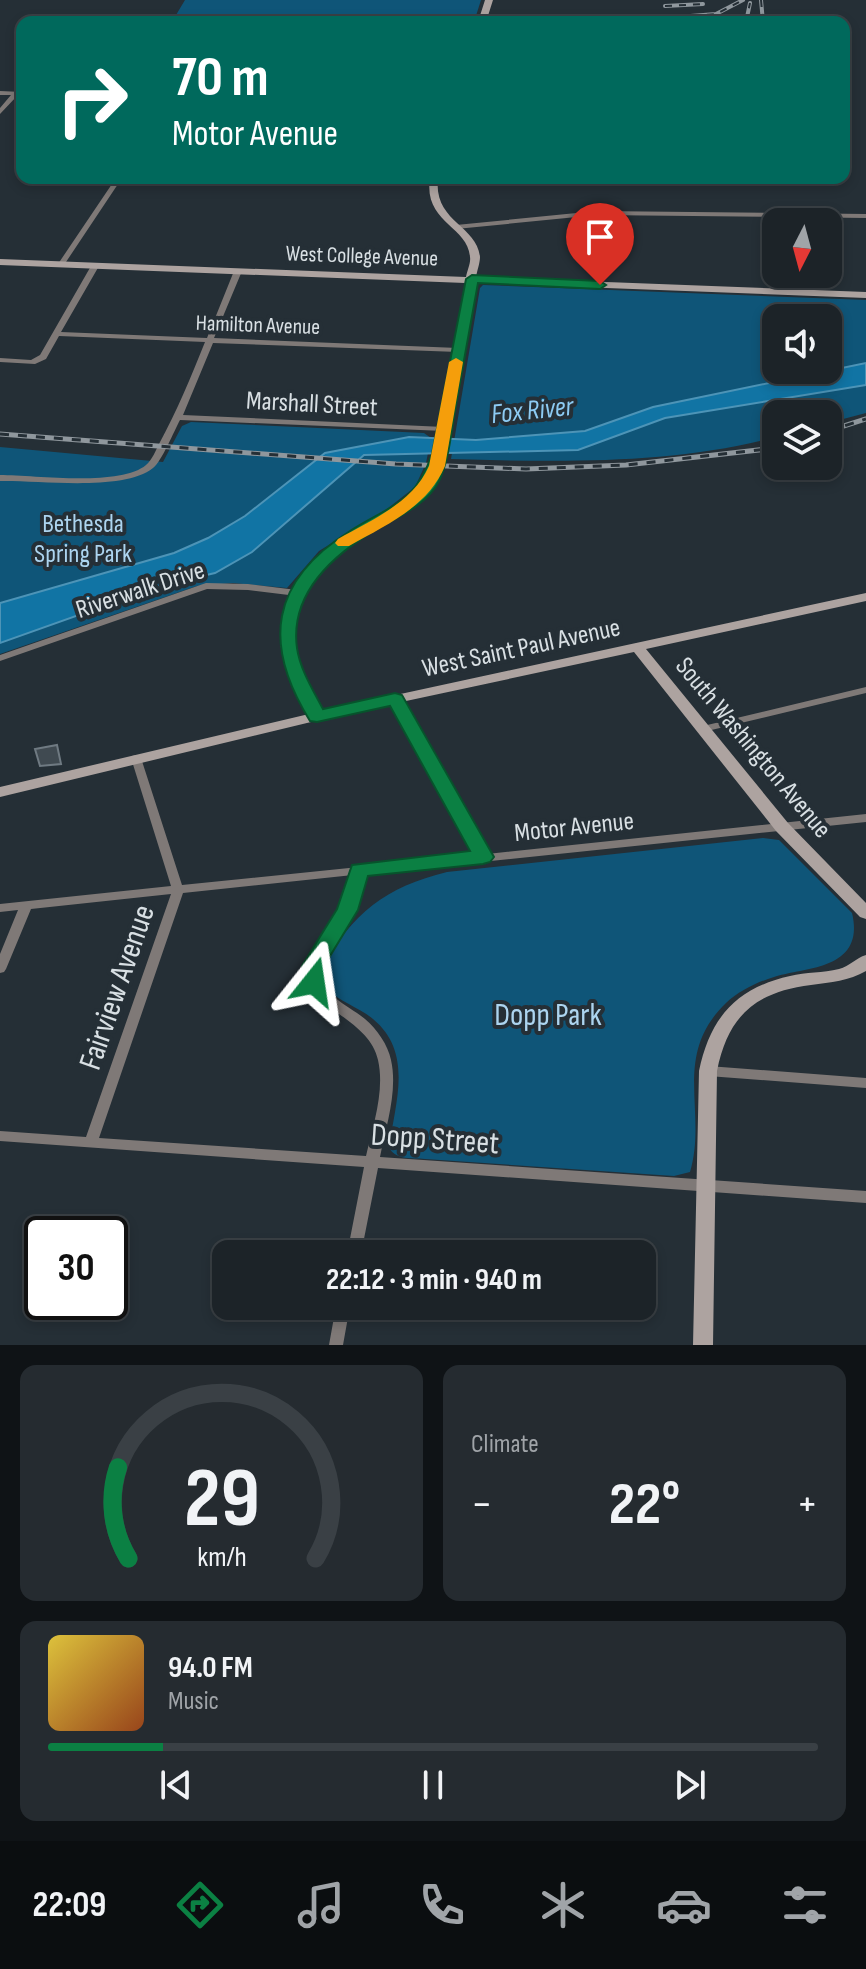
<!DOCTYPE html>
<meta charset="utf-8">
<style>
:root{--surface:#1c2328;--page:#252b30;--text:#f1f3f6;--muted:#a0a4a8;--line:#3a4045;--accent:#0b8043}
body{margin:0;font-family:"Sofia Sans Condensed",sans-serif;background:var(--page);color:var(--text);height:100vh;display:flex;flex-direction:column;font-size:30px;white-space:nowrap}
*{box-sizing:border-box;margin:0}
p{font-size:26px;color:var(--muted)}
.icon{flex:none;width:44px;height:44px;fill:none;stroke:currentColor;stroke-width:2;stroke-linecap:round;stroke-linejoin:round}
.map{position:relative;height:1345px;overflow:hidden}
.drawer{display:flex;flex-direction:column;gap:20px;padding:20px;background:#0f1316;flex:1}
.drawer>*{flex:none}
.banner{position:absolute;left:16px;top:16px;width:834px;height:168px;border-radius:16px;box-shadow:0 4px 12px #0003,0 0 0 2px var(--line);background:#00695c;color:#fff;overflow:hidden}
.needle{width:52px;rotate:186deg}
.fabs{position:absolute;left:762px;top:208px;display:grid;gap:16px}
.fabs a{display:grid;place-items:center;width:80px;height:80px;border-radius:16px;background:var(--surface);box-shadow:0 4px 12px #0003,0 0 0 2px var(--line);font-size:40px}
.speed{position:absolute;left:24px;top:1216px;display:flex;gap:16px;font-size:40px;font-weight:700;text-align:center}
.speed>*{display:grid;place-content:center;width:104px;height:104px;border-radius:50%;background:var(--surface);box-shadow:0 4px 12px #0003,0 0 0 2px var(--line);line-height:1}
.speed .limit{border:4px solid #111;border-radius:12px;background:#fff;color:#111}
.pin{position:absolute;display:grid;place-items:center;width:68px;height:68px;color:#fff;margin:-82px -34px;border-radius:50% 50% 50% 0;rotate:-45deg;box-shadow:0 0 8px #0007}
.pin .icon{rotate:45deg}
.me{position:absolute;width:88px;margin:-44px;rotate:15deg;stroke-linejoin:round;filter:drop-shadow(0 0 6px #0008)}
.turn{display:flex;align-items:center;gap:28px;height:168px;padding:0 24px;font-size:36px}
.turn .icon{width:104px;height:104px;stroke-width:2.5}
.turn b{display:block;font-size:56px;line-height:68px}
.big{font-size:60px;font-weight:700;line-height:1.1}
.drawer .widget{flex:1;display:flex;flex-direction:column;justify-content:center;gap:12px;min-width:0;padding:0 28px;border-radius:16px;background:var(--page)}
.drawer .dial{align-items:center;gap:0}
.dial svg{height:208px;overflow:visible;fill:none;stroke:var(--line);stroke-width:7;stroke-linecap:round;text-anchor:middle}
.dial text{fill:var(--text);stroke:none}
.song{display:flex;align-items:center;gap:24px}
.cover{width:96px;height:96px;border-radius:12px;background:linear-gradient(135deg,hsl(50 70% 55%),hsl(20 70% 35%))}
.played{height:8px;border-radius:4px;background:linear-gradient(90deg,var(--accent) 15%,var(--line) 15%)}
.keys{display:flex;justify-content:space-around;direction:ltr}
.heat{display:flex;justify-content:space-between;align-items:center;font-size:44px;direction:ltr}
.drawer .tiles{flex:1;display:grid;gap:20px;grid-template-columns:1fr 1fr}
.widget:last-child{grid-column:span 2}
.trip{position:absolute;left:212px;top:1240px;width:444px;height:80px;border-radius:16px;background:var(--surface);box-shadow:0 4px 12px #0003,0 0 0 2px var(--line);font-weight:700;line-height:80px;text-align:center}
.dock{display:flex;height:128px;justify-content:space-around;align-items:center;background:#0b0e10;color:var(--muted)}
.dock .icon{width:56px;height:56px}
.dock .selected{color:var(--accent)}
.dock b{font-size:36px;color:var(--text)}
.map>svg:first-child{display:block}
.green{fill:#0f5578;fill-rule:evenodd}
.water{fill:#1174a4;stroke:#4d94b7;stroke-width:2}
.building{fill:#404a51;stroke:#6f7a82;stroke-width:2}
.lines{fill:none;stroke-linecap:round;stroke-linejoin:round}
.street{fill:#7f7977;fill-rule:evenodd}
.secondary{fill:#ada3a0;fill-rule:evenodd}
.rail-far1-casing{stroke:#8f979d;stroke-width:4}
.rail-casing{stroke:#8f979d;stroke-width:5}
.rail-far1{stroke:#252f36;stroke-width:2;stroke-dasharray:7;stroke-linecap:butt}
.rail{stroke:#252f36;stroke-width:3;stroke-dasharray:9;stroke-linecap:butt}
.route{fill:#0b8043;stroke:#07532c;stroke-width:2}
.slow{fill:#f59e0b}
.labels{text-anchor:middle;stroke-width:8;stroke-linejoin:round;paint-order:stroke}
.far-street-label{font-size:22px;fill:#d9e0e4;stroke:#252f36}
.street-label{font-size:26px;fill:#d9e0e4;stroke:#252f36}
.park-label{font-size:26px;fill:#acd4ef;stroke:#252f36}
.water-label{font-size:28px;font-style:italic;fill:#8dcbf3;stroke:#252f36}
.near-street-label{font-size:32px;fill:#d9e0e4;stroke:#252f36}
.near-park-label{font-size:32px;fill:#acd4ef;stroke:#252f36}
</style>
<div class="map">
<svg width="866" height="1345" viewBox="0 0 866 1345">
<rect width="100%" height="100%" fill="#252f36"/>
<!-- green -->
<path class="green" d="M185 0H481L474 22 173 20Z
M268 178H426L423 185Z
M483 285 866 300V413L828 423V414H776V437C671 465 558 462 451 459L480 288ZM776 318H828V370H776Z
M191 422 424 433 431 438 426 463 415 487 387 509 319 551 287 588 233 583 197 586 0 654V447L163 462 182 426Z
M763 838 779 840 852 913C866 971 802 967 774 977 757 982 739 991 726 1003 671 1056 708 1112 690 1172L674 1176 425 1159C411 1158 397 1160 389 1148 395 1103 414 1053 373 1019 359 1007 339 1002 326 988L322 968C352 913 386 887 447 872Z"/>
<!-- water -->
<path class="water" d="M866 363V385L665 418 578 450 364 455 252 552 215 573 163 585 0 643V603L174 553 208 538 245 516 325 453 409 437 476 440 585 431 653 407Z"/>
<!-- building -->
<path class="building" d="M57 745 61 764 40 766 35 749Z"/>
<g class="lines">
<!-- street -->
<path class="street" d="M0 91 22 92V96H17L0 114V108L11 95H0Z
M116 178H122L64 265H60L58 264Z
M597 211 866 214V218L597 215 456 229 453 227 456 225Z
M95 264 99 266 61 332 207 338 234 271 238 269 242 271 214 338 458 348 462 350 458 352 213 343 183 415 444 427 448 429 444 431 180 420C174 431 162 461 153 468 123 492 38 480 0 481V475C35 475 120 487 146 465 152 460 156 450 159 444 177 411 191 377 205 342L59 336 46 359 35 364 0 362V358L31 360 40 355 91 266Z
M206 583 248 584 297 590 302 593 297 596 248 590 207 589 0 661V655Z
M866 687V693L703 732 698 729 703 726Z
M395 696 400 699 487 854 866 814V822L365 874C361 890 356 906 347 920 338 934 321 949 319 967 316 993 348 1005 365 1019 377 1029 388 1045 391 1060 398 1091 386 1126 380 1157L866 1191V1203L378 1168 361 1254H347L364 1167 0 1141V1131L86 1137 171 894 31 909 6 969 4 972 0 973V954L18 910 0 912V904L171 886 131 758 132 756 136 755 141 758 182 885 476 855 390 699ZM353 875C350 889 346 903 338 915 327 931 309 947 306 967 302 1007 369 1017 378 1060 385 1091 373 1125 366 1156L99 1138 183 893Z
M708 1066 866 1078V1088L708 1076 703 1075 702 1071 703 1067Z
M336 1306H350L343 1345H329Z"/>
<!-- secondary -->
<path class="secondary" d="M485 0H493L486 22H478Z
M430 178H438C433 222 477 225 480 257 480 263 477 271 476 277L866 292V298L475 283 443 466C429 500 401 513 371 531 328 557 283 599 296 654 301 675 312 693 322 711L866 593V601L646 649 788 823 866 903V919L860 917 776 831 634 652 336 716 0 797V787L309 714C299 696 288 678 283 658 268 599 317 552 363 525 391 509 418 497 431 466L465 283 0 265V259L466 277C467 271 471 263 470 257 468 226 423 223 430 178Z
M866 955V971C849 981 831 982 811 985 755 992 728 1016 717 1071L713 1345H693L699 1071C710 1018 736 988 790 976 806 972 823 973 839 969 850 966 856 958 866 955Z"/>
<!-- rail-far1 casing -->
<g class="rail-far1-casing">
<path id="rail-far1" d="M761 0 763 22
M665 6 703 4
M665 18 716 14 743 0
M746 22 750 3"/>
</g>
<!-- rail casing -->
<g class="rail-casing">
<path id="rail" d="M828 431 866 419
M0 434 396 464 526 469 626 465 776 448"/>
</g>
<!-- rail-far1 -->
<use href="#rail-far1" class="rail-far1"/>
<!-- rail -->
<use href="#rail" class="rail"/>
</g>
<!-- route -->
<path class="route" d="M472 275 600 281 606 285 600 289 478 283C470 325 463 368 455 410 451 433 449 460 439 481 428 503 402 515 382 526 338 551 289 590 297 648 300 669 313 690 323 709L395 693 402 695 494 857 490 862 483 864 368 876 358 910 324 966 325 982 322 988 314 990 306 988 302 966 337 909 352 865 470 851 390 706 317 722 310 721C262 644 270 581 350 531 391 505 415 504 432 454L466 279Z"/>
<!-- slow -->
<path class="slow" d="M456 358 463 362 445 466C428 507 386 525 349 546H338L335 543 338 539C371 520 413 503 429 466L449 362Z"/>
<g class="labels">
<!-- far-street labels -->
<g class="far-street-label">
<text transform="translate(362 255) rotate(2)" y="8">West College Avenue</text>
<text transform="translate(258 324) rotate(2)" y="8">Hamilton Avenue</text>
</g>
<!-- street labels -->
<g class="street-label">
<text transform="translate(312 403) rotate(3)" y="9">Marshall Street</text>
<text transform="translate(140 589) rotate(-18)" y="9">Riverwalk Drive</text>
<text transform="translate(521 647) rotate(-12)" y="9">West Saint Paul Avenue</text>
<text transform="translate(754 747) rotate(50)" y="9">South Washington Avenue</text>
<text transform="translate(574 826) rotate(-6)" y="9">Motor Avenue</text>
</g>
<!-- park labels -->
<g class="park-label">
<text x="83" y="532">Bethesda<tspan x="83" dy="30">Spring Park</tspan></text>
</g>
<!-- water labels -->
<g class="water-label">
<text transform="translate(532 409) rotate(-6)" y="10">Fox River</text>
</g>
<!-- near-street labels -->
<g class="near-street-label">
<text transform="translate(116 987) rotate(-71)" y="11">Fairview Avenue</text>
<text transform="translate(435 1138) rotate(4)" y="11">Dopp Street</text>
</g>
<!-- near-park labels -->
<g class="near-park-label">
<text x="548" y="1025">Dopp Park</text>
</g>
</g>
</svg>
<div class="fabs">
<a><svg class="needle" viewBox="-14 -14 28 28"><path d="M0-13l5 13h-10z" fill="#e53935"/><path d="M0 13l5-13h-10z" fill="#a0a4a8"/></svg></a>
<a><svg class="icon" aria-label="sound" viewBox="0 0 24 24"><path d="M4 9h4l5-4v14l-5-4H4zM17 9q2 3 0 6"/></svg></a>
<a><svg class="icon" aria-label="layers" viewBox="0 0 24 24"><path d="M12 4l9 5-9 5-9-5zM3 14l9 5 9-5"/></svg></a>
</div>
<div class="speed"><div class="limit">30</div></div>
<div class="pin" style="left:600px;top:285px;background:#d93025"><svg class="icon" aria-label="arrive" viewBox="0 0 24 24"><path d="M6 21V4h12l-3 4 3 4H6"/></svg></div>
<svg class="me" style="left:314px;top:982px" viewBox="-20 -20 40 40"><path d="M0-17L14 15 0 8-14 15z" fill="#0b8043" stroke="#fff" stroke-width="4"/></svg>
<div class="trip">22:12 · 3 min · 940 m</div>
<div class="banner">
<div class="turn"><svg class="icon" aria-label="right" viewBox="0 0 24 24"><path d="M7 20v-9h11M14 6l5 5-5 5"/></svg><div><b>70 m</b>Motor Avenue</div></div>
</div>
</div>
<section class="drawer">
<div class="tiles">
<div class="widget dial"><svg viewBox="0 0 100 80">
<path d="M14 69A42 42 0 1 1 86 69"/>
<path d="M14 69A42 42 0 0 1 10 34" stroke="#0b8043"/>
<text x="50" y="56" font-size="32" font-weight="700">29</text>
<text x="50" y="72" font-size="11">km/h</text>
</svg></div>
<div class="widget"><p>Climate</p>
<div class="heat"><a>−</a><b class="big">22°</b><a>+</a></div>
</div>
<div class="widget">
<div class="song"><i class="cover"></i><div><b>94.0 FM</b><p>Music</p></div></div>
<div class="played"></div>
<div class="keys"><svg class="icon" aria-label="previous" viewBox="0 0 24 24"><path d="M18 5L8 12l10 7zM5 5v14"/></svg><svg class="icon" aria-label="pause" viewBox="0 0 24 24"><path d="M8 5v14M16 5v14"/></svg><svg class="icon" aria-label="next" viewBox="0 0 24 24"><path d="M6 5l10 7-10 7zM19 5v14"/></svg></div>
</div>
</div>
</section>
<nav class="dock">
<b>22:09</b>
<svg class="icon selected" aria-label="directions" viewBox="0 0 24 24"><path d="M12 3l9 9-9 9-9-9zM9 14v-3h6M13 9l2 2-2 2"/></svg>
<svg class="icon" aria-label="music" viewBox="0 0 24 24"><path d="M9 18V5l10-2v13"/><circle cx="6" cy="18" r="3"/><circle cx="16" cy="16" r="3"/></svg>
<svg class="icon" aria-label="phone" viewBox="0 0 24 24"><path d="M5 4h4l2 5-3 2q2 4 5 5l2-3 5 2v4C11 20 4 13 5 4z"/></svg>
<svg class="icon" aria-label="climate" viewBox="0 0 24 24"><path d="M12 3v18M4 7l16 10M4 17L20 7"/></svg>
<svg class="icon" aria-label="car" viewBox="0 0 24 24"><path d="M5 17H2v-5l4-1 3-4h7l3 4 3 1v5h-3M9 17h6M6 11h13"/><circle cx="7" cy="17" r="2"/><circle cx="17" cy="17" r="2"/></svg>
<svg class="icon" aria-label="filters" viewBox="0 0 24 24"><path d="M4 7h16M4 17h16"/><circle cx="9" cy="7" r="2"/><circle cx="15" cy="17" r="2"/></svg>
</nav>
